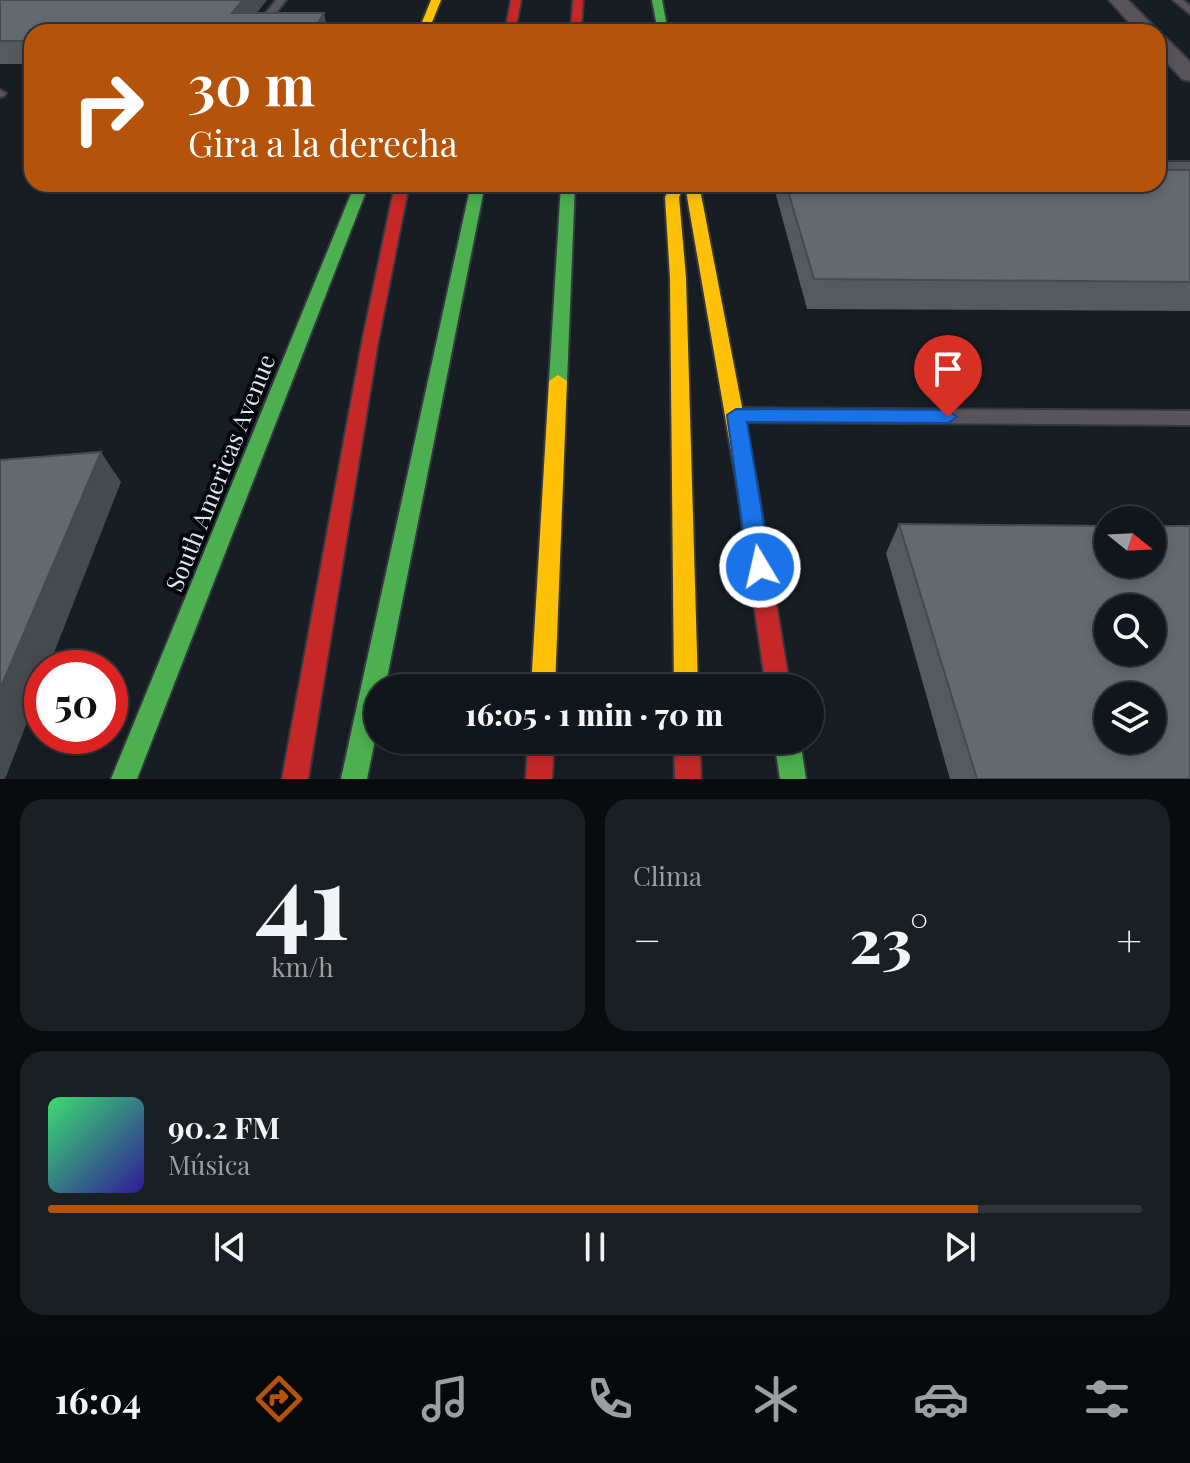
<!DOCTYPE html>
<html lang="es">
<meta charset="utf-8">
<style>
:root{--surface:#11161a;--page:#1a1f23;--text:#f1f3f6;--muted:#9c9fa2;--line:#303539;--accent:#b45309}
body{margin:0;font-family:"Playfair Display",serif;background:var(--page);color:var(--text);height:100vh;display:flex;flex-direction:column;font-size:30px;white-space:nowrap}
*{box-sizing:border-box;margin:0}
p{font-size:26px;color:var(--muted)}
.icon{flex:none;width:44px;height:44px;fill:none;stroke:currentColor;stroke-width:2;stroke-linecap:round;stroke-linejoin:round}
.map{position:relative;height:779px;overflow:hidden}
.drawer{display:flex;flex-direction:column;gap:20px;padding:20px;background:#090c0e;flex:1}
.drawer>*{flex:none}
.top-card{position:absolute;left:24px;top:24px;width:1142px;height:168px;border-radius:24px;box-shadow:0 4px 12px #0003,0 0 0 2px var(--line);background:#b45309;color:#fff;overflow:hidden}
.needle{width:52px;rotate:108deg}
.tools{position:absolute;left:1094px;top:506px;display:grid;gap:16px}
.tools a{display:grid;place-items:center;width:72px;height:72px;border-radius:50%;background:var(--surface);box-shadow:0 4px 12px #0003,0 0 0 2px var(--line);font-size:40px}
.speed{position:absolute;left:24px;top:650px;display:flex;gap:16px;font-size:40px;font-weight:700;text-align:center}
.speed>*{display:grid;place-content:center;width:104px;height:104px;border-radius:50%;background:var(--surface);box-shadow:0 4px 12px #0003,0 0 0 2px var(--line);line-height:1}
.speed .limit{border:12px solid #d22;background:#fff;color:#111}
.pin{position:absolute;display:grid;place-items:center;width:68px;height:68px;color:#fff;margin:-82px -34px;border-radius:50% 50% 50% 0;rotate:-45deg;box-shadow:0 0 8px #0007}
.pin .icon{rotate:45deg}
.me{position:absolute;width:88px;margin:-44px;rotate:351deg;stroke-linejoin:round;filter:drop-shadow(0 0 6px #0008)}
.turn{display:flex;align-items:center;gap:28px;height:168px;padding:0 32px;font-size:36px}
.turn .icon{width:104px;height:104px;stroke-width:2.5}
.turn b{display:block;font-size:56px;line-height:68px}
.big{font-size:60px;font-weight:800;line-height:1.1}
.drawer .tile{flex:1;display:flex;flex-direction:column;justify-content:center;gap:12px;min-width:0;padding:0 28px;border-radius:24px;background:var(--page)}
.drawer .dial{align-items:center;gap:0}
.dial b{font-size:104px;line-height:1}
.song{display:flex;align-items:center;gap:24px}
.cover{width:96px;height:96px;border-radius:12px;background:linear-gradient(135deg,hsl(140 70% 55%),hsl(250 70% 35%))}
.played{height:8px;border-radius:4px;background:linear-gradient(90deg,var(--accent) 85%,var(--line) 85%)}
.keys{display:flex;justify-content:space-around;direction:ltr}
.heat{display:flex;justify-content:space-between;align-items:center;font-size:44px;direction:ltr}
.drawer .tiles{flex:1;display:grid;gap:20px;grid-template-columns:1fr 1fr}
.tile:last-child{grid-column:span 2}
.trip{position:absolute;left:364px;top:674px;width:460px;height:80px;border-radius:40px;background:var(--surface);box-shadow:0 4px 12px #0003,0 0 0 2px var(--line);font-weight:800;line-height:80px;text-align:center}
.tabs{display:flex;height:128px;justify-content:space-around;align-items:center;background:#07090a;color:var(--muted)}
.tabs .icon{width:56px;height:56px}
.tabs .active{color:var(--accent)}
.tabs b{font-size:36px;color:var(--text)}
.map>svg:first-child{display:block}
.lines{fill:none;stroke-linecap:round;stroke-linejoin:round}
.lane-casing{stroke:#34393f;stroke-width:4}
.street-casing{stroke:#34393f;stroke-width:4}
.fast-casing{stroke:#34393f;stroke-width:4}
.slow-casing{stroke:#34393f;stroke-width:4}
.jam-casing{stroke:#34393f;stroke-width:4}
.lane{fill:#595459;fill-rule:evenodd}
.street{fill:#595459;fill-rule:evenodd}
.fast{fill:#4caf50;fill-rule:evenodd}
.slow{fill:#ffc107;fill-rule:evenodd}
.jam{fill:#c62828;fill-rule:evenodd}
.wall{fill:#555a5f}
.shaded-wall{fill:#454a4e}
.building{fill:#63696f;stroke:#454a4e;stroke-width:2;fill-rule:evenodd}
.route{fill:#1a73e8;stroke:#114b97;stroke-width:2}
.labels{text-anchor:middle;stroke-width:8;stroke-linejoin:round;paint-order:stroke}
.street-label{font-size:24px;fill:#dfe7ee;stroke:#04070b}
</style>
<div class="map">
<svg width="1190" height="779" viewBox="0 0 1190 779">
<rect width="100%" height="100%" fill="#171d23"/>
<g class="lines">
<!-- lane casing -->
<g class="lane-casing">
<path id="lane" d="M276 0H286L261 32H251Z
M1173 0H1183L1190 6V14Z
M0 90 6 93 4 96 0 97Z
M1158 162H1190V170H1158Z
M737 408 1190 411V425L737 422 730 420 728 415 730 410Z"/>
</g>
<!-- street casing -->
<g class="street-casing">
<path id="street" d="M1109 0H1128L1159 32H1138Z
M1158 35 1165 37 1190 62V81L1182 79 1158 53Z"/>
</g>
<!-- fast casing -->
<g class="fast-casing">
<path id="fast" d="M652 0H662L668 32H658Z
M355 184H369L137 779H111Z
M471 184H485L385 688H378V725L367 779H341Z
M561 184H575L567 381 558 387 549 381Z
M774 740H800L806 779H780Z"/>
</g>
<!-- slow casing -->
<g class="slow-casing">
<path id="slow" d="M431 0H441L428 32H418Z
M672 184H699L757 485 754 491 747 493 740 491 737 485 685 185 679 197 686 278 698 688H674L670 278 665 197Z
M558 375 567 381 555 688H531L549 381Z"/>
</g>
<!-- jam casing -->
<g class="jam-casing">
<path id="jam" d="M511 0H521L515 32H505Z
M573 0H583L581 32H571Z
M395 184H409L378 342 308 779H282L362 342Z
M747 477 754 479 757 485 790 688H766L737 485 740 479Z
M528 740H554L552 779H526Z
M674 740H700L701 779H675Z"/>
</g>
<!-- lane -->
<use href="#lane" class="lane"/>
<!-- street -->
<use href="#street" class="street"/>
<!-- fast -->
<use href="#fast" class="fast"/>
<!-- slow -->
<use href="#slow" class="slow"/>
<!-- jam -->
<use href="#jam" class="jam"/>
</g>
<!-- wall -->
<path class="wall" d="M0 0 257 13 32 32V64H0Z
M1190 170V311L807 309 776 195 778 184H1158Z
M899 524 1190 779H950L886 553Z"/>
<!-- shaded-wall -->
<path class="shaded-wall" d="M243 0H267L242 32 232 13Z
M324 13 328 32H312Z
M101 452 121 482 48 668H42V684L5 779H0V689Z"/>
<!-- building -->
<path class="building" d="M0 0H243L232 13H324L312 32H32V41H0Z
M1158 170H1190V282L814 279 786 184H1158Z
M101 452 0 689V460Z
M899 524 1108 526V564H1152V526H1190V779H977ZM1108 608H1152V652H1108ZM1108 696H1152V740H1108Z"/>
<!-- route -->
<path class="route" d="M736 409 948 410 957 417 948 423 747 422 771 567 767 574 760 576 752 574 748 567 727 415Z"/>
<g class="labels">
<!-- street labels -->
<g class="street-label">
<text transform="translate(221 473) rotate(-68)" y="8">South Americas Avenue</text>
</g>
</g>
</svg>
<div class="tools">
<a><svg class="needle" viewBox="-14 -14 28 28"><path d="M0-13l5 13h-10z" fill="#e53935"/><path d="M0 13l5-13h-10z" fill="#9c9fa2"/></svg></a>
<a><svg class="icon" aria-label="search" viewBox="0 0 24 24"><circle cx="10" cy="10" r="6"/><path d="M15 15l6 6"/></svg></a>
<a><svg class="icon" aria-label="layers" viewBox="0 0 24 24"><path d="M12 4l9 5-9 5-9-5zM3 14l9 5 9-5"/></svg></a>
</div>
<div class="speed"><div class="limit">50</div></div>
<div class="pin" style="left:948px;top:417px;background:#d93025"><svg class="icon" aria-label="arrive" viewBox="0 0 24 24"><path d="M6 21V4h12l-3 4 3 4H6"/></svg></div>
<svg class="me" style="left:760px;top:567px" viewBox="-20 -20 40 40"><circle r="17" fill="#1a73e8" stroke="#fff" stroke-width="3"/><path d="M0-11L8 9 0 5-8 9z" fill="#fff"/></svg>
<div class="trip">16:05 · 1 min · 70 m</div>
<div class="top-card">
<div class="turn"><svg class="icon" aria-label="right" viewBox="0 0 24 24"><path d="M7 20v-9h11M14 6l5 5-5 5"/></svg><div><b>30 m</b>Gira a la derecha</div></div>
</div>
</div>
<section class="drawer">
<div class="tiles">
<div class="tile dial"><b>41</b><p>km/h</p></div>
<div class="tile"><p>Clima</p>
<div class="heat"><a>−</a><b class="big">23°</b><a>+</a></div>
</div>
<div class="tile">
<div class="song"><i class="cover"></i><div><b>90.2 FM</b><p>Música</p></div></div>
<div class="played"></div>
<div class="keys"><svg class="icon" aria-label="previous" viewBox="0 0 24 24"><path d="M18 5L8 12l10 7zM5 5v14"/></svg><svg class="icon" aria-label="pause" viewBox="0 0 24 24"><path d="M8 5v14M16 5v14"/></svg><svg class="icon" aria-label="next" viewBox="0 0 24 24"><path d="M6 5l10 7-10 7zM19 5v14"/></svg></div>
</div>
</div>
</section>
<nav class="tabs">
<b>16:04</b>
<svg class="icon active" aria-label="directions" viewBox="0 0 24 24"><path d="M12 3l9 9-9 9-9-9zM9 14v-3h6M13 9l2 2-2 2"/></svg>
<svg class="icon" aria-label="music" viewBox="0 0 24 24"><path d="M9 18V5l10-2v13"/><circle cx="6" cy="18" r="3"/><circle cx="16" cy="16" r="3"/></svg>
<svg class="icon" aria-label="phone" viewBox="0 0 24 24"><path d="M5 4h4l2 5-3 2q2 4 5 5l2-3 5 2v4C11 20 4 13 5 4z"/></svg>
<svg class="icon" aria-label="climate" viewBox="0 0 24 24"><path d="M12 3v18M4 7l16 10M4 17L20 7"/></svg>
<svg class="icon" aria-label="car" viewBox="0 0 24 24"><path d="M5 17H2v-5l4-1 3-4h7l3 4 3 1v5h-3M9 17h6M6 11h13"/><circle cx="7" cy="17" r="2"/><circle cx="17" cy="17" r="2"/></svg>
<svg class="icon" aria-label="filters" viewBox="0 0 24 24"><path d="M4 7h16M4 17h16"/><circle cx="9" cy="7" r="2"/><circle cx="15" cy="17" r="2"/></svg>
</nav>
